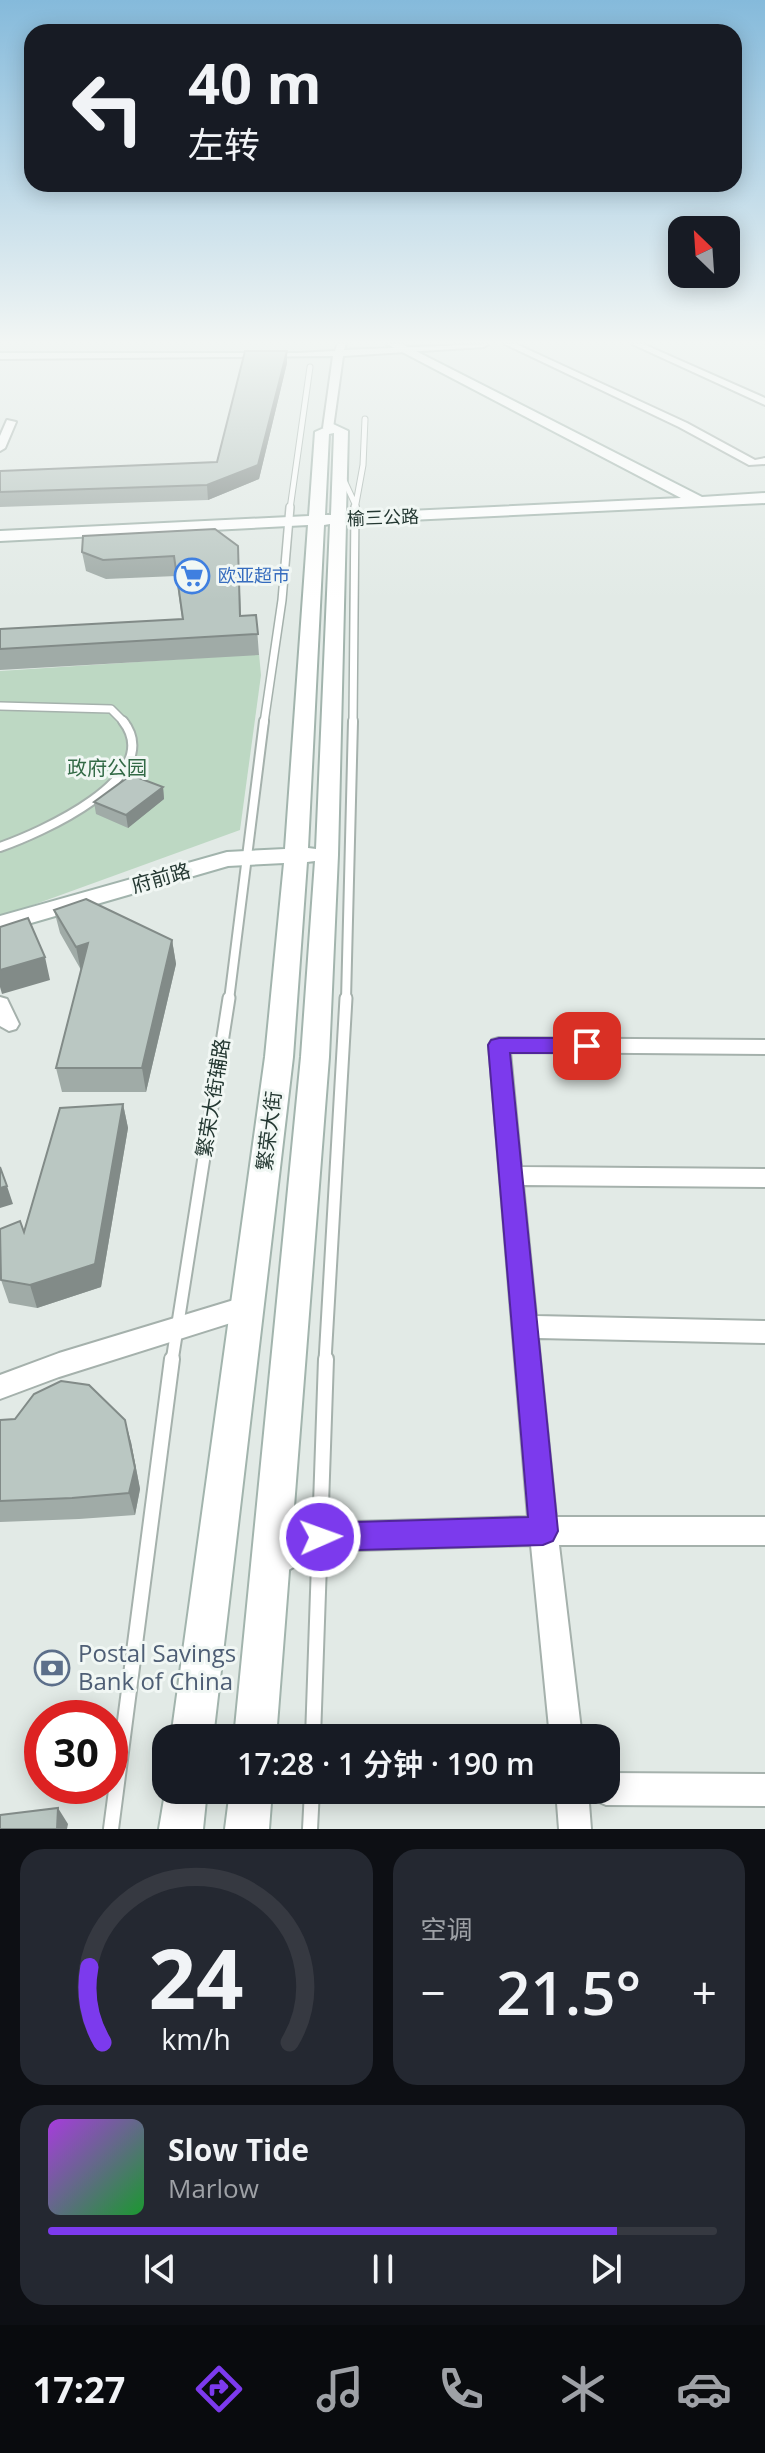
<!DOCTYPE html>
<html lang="zh">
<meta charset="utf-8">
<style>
:root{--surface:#171b24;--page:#242831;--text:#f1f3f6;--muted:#9ea1a6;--line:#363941;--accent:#7c3aed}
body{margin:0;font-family:"Open Sans","Noto Sans SC",sans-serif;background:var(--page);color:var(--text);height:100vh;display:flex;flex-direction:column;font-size:30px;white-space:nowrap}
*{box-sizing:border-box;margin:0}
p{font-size:26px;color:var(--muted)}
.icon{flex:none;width:44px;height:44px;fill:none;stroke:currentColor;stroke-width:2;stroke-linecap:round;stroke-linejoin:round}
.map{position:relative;height:1829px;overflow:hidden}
.sheet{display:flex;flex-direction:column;gap:20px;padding:20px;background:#0d0f14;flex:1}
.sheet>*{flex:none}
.guide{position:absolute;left:24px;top:24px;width:718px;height:168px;border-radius:24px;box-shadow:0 4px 20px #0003;background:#171b24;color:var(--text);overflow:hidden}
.needle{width:52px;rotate:335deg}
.controls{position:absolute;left:668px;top:216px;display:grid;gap:16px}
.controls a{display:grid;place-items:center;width:72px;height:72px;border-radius:16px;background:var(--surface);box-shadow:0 4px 20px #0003;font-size:40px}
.speed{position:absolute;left:24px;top:1700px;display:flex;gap:16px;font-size:40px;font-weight:700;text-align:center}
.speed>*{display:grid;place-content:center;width:104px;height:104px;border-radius:50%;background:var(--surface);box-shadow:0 4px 20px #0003;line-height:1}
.speed .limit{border:12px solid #d22;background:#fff;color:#111}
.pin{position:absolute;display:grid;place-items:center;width:68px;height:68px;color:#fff;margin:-34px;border-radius:16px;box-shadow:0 4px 12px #0006}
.me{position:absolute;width:88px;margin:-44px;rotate:88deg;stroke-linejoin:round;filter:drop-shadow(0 0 6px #0008)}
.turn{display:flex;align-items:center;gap:28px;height:168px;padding:0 32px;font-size:36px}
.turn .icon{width:104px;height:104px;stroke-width:2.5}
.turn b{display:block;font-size:56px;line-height:68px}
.big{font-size:60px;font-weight:600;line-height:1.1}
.sheet .tile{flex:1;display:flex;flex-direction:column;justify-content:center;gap:12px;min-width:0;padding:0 28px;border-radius:24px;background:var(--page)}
.sheet .dial{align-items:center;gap:0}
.dial svg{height:208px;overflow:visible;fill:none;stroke:var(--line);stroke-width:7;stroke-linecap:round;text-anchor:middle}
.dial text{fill:var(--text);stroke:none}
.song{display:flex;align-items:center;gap:24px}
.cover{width:96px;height:96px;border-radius:12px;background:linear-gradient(135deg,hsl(280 70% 55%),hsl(130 70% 35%))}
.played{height:8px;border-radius:4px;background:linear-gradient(90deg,var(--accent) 85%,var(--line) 85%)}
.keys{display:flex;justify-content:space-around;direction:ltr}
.heat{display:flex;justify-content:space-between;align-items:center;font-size:44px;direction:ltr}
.sheet .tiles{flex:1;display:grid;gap:20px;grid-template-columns:1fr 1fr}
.tile:last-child{grid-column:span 2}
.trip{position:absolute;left:152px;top:1724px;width:468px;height:80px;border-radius:24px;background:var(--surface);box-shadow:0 4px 20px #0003;font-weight:600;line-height:80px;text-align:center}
.tab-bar{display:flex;height:128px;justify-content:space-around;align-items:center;background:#090b0e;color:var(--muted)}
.tab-bar .icon{width:56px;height:56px}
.tab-bar .current{color:var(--accent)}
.tab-bar b{font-size:36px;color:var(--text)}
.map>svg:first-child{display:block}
.green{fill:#bdd8c3}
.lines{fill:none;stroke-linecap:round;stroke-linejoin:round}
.lane-far4-casing{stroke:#a5b1ac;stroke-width:7}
.lane-far3-casing{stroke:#a5b1ac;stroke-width:10}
.lane-far2-casing{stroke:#a5b1ac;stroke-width:12}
.lane-far1-casing{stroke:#a5b1ac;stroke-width:15}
.lane-casing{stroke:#a5b1ac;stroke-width:18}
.street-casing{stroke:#a5b1ac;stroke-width:4}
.secondary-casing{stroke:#a2b4ad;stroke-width:4}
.lane-far4{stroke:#fff;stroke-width:5}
.lane-far3{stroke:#fff;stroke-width:7}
.lane-far2{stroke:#fff;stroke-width:8}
.lane-far1{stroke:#fff;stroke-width:11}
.lane{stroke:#fff;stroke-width:14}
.street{fill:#fff;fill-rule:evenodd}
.secondary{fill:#fff;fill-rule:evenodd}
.wall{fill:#a0aba7}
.shaded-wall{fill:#828b88}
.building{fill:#bac7c2;stroke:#828b88;stroke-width:2}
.route{fill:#7c3aed;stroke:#51269a;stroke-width:2}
.labels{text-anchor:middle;stroke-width:6;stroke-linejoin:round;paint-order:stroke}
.far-street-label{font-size:18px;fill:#243832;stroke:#f1f7f4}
.far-shop-label{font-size:18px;fill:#366cbe;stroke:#f1f7f4;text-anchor:start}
.park-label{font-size:20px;fill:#336a46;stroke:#f1f7f4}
.street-label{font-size:20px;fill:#243832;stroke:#f1f7f4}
.near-service-label{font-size:24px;fill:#4e5e75;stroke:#f1f7f4;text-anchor:start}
</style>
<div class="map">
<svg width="765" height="1829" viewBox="0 0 765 1829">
<rect width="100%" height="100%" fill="#e2eae6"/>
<!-- green -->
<path class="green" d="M259 654 261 675 240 830 0 917V671Z"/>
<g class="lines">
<!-- lane-far4 casing -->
<g class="lane-far4-casing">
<path id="lane-far4" d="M342 476 356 506
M290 509 310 367
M355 509 363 465 365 419"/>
</g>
<!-- lane-far3 casing -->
<g class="lane-far3-casing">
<path id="lane-far3" d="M0 706 111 709 125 723
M264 723 282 600 290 507
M353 723 355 507"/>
</g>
<!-- lane-far2 casing -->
<g class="lane-far2-casing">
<path id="lane-far2" d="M0 847C37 834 168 778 123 721
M229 1000 264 721
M346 1000 353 721"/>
</g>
<!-- lane-far1 casing -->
<g class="lane-far1-casing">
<path id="lane-far1" d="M172 1361 229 998
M325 1361 346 998"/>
</g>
<!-- lane casing -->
<g class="lane-casing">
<path id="lane" d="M313 1738 326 1359
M111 1829 172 1359
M310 1829 312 1790"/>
</g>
<!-- street casing -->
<g class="street-casing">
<path id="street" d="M338 344H346L344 350 488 344 484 347 343 356 333 428 328 431 323 428 333 356 0 359V353H298L335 351Z
M505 344H516L687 423 755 460 765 458V464L749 465 679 427Z
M632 344H643L765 398V405Z
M7 420 16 422 5 448 0 451V436Z
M0 997 7 999 19 1024 16 1029 9 1031 0 1026Z
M499 1038 765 1040V1054L510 1052 521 1167 765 1169V1187L523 1185 536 1316 765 1321V1343L538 1338 556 1517H765V1545H559L582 1738H550L531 1545 323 1551 270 1580 260 1576 256 1566 260 1556 320 1523 528 1517 489 1045 492 1040Z
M247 1296 256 1299 259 1307 256 1315 59 1377 0 1399V1375L59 1353Z
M606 1773 765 1774V1806L606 1805 595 1800 590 1790H606Z
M556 1790H588L591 1829H559Z"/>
</g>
<!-- secondary casing -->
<g class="secondary-casing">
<path id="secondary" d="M387 344H402L702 497 765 493V503L346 523 338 855 329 1057 276 1738H234L301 1057 315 861 307 862 293 1057 213 1738H171L265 1057 284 863 228 866 0 932V916L227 852 285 849 308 525 0 541V531L309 516 315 432 333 424 348 431 346 514 681 498ZM334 433 331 515H325L329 434ZM330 524 316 849 308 848 324 525Z
M166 1787V1790H207L203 1829H159Z
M230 1790H272L269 1829H225Z"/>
</g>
<!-- lane-far4 -->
<use href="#lane-far4" class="lane-far4"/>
<!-- lane-far3 -->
<use href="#lane-far3" class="lane-far3"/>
<!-- lane-far2 -->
<use href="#lane-far2" class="lane-far2"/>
<!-- lane-far1 -->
<use href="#lane-far1" class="lane-far1"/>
<!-- lane -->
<use href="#lane" class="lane"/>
<!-- street -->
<use href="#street" class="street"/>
<!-- secondary -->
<use href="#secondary" class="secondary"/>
</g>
<!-- wall -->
<path class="wall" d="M287 363 259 479 208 500 0 507V471L217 462Z
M238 546 241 616 256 615 259 655 0 670V649L182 619 176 576 106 579 86 571 82 552Z
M163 787 164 799 128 828 96 814 94 802Z
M54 910 172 940 176 964 146 1092H62L56 1068 81 970 60 933Z
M123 1104 128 1128 101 1287 37 1308 9 1303 0 1277 24 1232Z
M0 1420 131 1442 140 1489 135 1515 79 1519 0 1522Z"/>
<!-- shaded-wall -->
<path class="shaded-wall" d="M287 351V363L259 479 208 500 207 485Z
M163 787 164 799 128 828 126 815Z
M172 940 176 964 146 1092 142 1068Z
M88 943 81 971 76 947Z
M45 957 50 980 2 994 0 987V970Z
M123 1104 128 1128 101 1287 37 1308 30 1285Z
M7 1186 13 1204 0 1208V1188Z
M125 1420 131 1442 140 1489 135 1515 129 1493Z
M58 1808 68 1824 67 1829H57Z"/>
<!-- building -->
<path class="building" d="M245 351H287L258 465 207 485 0 492V471L217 462Z
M215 529 238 546 240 616 256 615 258 634 0 649V629L183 619 174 556 103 560 82 552 83 536Z
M131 775 163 787 126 815 94 802Z
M86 899 172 940 142 1068H56L88 943 76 947 54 910Z
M28 918 45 957 0 970V927Z
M123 1104 95 1264 30 1285 1 1280 0 1229 20 1221 24 1232 60 1108Z
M0 1167 7 1186 0 1188Z
M61 1381 89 1385 125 1420 135 1468 129 1493 72 1498 0 1501V1420L15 1419 34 1394Z
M58 1808 57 1829H0V1815Z"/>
<!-- sky -->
<linearGradient id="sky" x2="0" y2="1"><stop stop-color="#85badb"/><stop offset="0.57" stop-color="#f2f6f4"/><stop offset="1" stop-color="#f2f6f4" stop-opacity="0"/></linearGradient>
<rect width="765" height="600" fill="url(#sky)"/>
<!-- route -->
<path class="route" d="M499 1038H587L595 1041 598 1046 595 1051 587 1053H510L558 1531 553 1541 543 1545 320 1551 310 1547 306 1537 310 1527 320 1523 528 1517 488 1045 491 1040Z"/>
<!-- icons -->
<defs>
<g id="supermarket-ring" transform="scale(1.8)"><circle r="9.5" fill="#f1f7f4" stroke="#3f7fe0" stroke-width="1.5"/><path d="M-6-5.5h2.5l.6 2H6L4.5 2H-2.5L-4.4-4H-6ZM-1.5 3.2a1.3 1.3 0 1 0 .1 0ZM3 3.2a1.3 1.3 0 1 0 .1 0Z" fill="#3f7fe0"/></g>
<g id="bank-ring" transform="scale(1.8)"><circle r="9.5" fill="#f1f7f4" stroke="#5c6f8a" stroke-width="1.5"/><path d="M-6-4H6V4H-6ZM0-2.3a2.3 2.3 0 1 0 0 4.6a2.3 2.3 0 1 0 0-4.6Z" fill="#5c6f8a"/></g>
</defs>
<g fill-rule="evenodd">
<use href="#supermarket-ring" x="192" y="576"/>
<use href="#bank-ring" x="52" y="1668"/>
</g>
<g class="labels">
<!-- far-street labels -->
<g class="far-street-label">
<text transform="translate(383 518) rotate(-2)" y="6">榆三公路</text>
</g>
<!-- far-shop labels -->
<g class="far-shop-label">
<text x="218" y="582">欧亚超市</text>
</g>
<!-- park labels -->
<g class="park-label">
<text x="107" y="775">政府公园</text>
</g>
<!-- street labels -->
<g class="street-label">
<text transform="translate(161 878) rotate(-16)" y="7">府前路</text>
<text transform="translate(213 1098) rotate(-81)" y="7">繁荣大街辅路</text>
<text transform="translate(269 1131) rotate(-83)" y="7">繁荣大街</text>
</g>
<!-- near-service labels -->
<g class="near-service-label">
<text x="78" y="1662">Postal Savings<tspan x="78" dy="28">Bank of China</tspan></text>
</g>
</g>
</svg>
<div class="controls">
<a><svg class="needle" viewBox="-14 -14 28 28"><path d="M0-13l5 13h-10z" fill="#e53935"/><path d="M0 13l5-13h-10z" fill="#9ea1a6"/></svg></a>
</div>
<div class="speed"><div class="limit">30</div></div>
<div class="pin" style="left:587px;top:1046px;background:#d93025"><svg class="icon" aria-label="arrive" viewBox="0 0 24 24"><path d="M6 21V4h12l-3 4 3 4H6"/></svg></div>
<svg class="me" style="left:320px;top:1537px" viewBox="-20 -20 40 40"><circle r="17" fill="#7c3aed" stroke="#fff" stroke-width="3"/><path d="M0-11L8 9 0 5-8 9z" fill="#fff"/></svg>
<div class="trip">17:28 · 1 分钟 · 190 m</div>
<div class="guide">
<div class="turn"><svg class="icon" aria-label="left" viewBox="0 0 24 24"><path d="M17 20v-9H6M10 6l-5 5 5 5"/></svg><div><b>40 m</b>左转</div></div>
</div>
</div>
<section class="sheet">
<div class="tiles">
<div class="tile dial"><svg viewBox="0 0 100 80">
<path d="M14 69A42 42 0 1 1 86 69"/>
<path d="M14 69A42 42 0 0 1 9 40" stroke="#7c3aed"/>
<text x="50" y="56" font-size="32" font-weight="700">24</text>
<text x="50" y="72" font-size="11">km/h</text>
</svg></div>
<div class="tile"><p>空调</p>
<div class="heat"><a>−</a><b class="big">21.5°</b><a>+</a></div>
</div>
<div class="tile">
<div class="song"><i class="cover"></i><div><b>Slow Tide</b><p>Marlow</p></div></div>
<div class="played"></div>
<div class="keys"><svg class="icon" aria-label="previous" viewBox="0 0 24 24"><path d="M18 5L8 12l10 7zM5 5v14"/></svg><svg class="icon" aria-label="pause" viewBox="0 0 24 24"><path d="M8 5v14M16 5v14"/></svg><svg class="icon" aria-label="next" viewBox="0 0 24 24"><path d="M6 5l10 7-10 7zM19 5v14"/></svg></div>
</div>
</div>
</section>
<nav class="tab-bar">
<b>17:27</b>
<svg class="icon current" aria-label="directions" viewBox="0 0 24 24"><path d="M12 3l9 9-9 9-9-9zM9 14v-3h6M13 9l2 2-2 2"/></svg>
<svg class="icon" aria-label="music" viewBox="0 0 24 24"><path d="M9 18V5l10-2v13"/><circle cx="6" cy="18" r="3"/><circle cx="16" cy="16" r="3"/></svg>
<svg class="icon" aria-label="phone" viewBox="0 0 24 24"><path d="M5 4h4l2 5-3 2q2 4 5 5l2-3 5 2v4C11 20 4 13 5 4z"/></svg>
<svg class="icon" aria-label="climate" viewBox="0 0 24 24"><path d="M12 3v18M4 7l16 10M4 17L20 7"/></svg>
<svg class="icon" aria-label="car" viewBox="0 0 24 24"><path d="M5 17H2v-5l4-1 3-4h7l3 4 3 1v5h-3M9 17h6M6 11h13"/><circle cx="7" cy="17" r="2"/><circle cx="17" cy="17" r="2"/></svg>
</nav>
